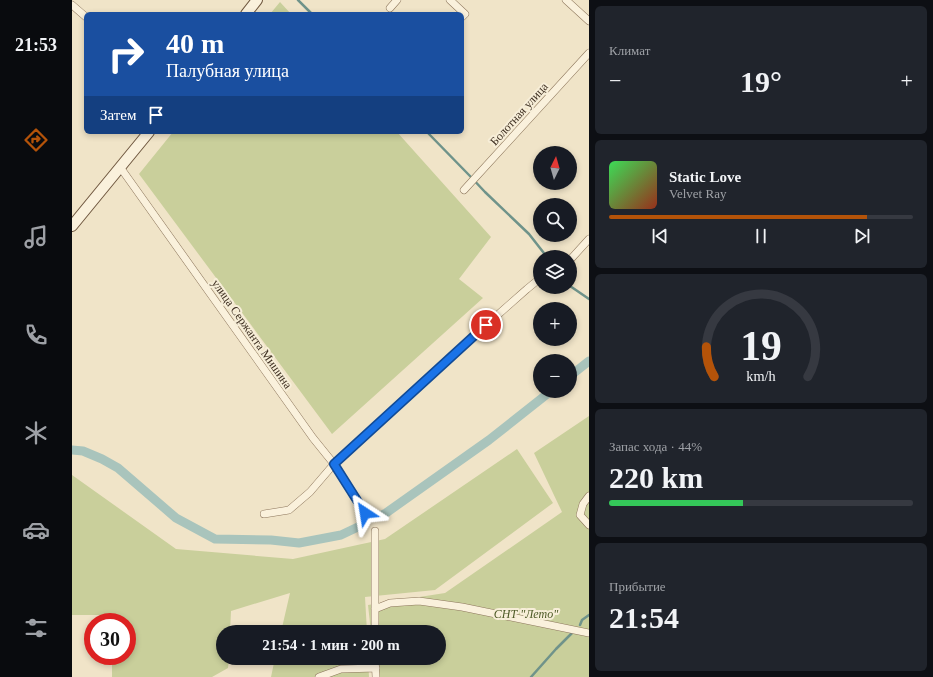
<!DOCTYPE html>
<html lang="ru">
<meta charset="utf-8">
<style>
:root{--surface:#171b24;--page:#20242c;--text:#f1f3f6;--muted:#9ea1a6;--line:#363941;--accent:#b45309}
body{margin:0;font-family:Georgia,serif;background:var(--page);color:var(--text);height:100vh;display:flex;flex-direction:column;font-size:15px;white-space:nowrap}
*{box-sizing:border-box;margin:0}
p{font-size:13px;color:var(--muted)}
.icon{flex:none;width:22px;height:22px;fill:none;stroke:currentColor;stroke-width:2;stroke-linecap:round;stroke-linejoin:round}
.map{position:relative;flex:1;overflow:hidden}
.drawer{display:flex;flex-direction:column;gap:6px;padding:6px;background:#0d0f14;width:344px}
.drawer>*{flex:none}
.hud{position:absolute;left:12px;top:12px;width:380px;height:122px;border-radius:6px;box-shadow:0 2px 6px #0003;background:#1a4fa0;color:#fff;overflow:hidden}
.needle{width:26px;rotate:5deg}
.fabs{position:absolute;left:461px;top:146px;display:grid;gap:8px}
.fabs a{display:grid;place-items:center;width:44px;height:44px;border-radius:50%;background:var(--surface);box-shadow:0 2px 6px #0003;font-size:20px}
.speed{position:absolute;left:12px;top:613px;display:flex;gap:8px;font-size:20px;font-weight:700;text-align:center}
.speed>*{display:grid;place-content:center;width:52px;height:52px;border-radius:50%;background:var(--surface);box-shadow:0 2px 6px #0003;line-height:1}
.speed .limit{border:6px solid #d22;background:#fff;color:#111}
.pin{position:absolute;display:grid;place-items:center;width:34px;height:34px;color:#fff;margin:-17px;border:2px solid #fff;border-radius:50%;box-shadow:0 1px 4px #0007}
.me{position:absolute;width:44px;margin:-22px;rotate:327deg;stroke-linejoin:round;filter:drop-shadow(0 0 3px #0008)}
.turn{display:flex;align-items:center;gap:14px;height:84px;padding:0 16px;font-size:18px}
.turn .icon{width:52px;height:52px;stroke-width:2.5}
.turn b{display:block;font-size:28px;line-height:34px}
.then{display:flex;align-items:center;height:38px;padding:0 16px;background:#0003;gap:8px;font-size:15px}
.big{font-size:30px;font-weight:600;line-height:1.1}
.drawer .tile{flex:1;display:flex;flex-direction:column;justify-content:center;gap:6px;min-width:0;padding:0 14px;border-radius:6px;background:var(--page)}
.drawer .dial{align-items:center;gap:0}
.dial svg{height:104px;overflow:visible;fill:none;stroke:var(--line);stroke-width:7;stroke-linecap:round;text-anchor:middle}
.dial text{fill:var(--text);stroke:none}
.song{display:flex;align-items:center;gap:12px}
.cover{width:48px;height:48px;border-radius:6px;background:linear-gradient(135deg,hsl(130 70% 55%),hsl(10 70% 35%))}
.played{height:4px;border-radius:2px;background:linear-gradient(90deg,var(--accent) 85%,var(--line) 85%)}
.keys{display:flex;justify-content:space-around;direction:ltr}
.heat{display:flex;justify-content:space-between;align-items:center;font-size:22px;direction:ltr}
.charge{height:6px;border-radius:3px;background:linear-gradient(90deg,#34c759 44%,var(--line) 0)}
.trip{position:absolute;left:144px;top:625px;width:230px;height:40px;border-radius:20px;background:var(--surface);box-shadow:0 2px 6px #0003;font-weight:600;line-height:40px;text-align:center}
main{display:flex;flex:1;min-height:0}
.tab-bar{display:flex;flex-direction:column;width:72px;justify-content:space-around;align-items:center;background:#090b0e;color:var(--muted)}
.tab-bar .icon{width:28px;height:28px}
.tab-bar .current{color:var(--accent)}
.tab-bar b{font-size:18px;color:var(--text)}
.map>svg:first-child{display:block}
.green{fill:#c9cf9b}
.lines{fill:none;stroke-linecap:round;stroke-linejoin:round}
.stream{stroke:#6f938a;stroke-width:2.5}
.canal{stroke:#a9c4bc;stroke-width:9}
.street-casing{stroke:#8d765c;stroke-width:8}
.secondary-casing{stroke:#6f573f;stroke-width:12}
.street{stroke:#faf1dc;stroke-width:7}
.secondary{stroke:#faf1dc;stroke-width:10}
.route-casing{stroke:#114b97;stroke-width:10}
.route{stroke:#1a73e8;stroke-width:7}
.labels{text-anchor:middle;stroke-width:4;stroke-linejoin:round;paint-order:stroke}
.street-label{font-size:12px;fill:#3d2e20;stroke:#f7eed8}
.park-label{font-size:12px;font-style:italic;fill:#4d5a26;stroke:#f7eed8}
</style>
<main>
<nav class="tab-bar">
<b>21:53</b>
<svg class="icon current" aria-label="directions" viewBox="0 0 24 24"><path d="M12 3l9 9-9 9-9-9zM9 14v-3h6M13 9l2 2-2 2"/></svg>
<svg class="icon" aria-label="music" viewBox="0 0 24 24"><path d="M9 18V5l10-2v13"/><circle cx="6" cy="18" r="3"/><circle cx="16" cy="16" r="3"/></svg>
<svg class="icon" aria-label="phone" viewBox="0 0 24 24"><path d="M5 4h4l2 5-3 2q2 4 5 5l2-3 5 2v4C11 20 4 13 5 4z"/></svg>
<svg class="icon" aria-label="climate" viewBox="0 0 24 24"><path d="M12 3v18M4 7l16 10M4 17L20 7"/></svg>
<svg class="icon" aria-label="car" viewBox="0 0 24 24"><path d="M5 17H2v-5l4-1 3-4h7l3 4 3 1v5h-3M9 17h6M6 11h13"/><circle cx="7" cy="17" r="2"/><circle cx="17" cy="17" r="2"/></svg>
<svg class="icon" aria-label="filters" viewBox="0 0 24 24"><path d="M4 7h16M4 17h16"/><circle cx="9" cy="7" r="2"/><circle cx="15" cy="17" r="2"/></svg>
</nav>
<div class="map">
<svg width="517" height="677" viewBox="0 0 517 677">
<rect width="100%" height="100%" fill="#f0e4c8"/>
<!-- green -->
<path class="green" d="M208 2 219 14H198Z
M101 132H325L419 237 387 279 411 298 260 434 67 174Z
M517 416V677H305L303 658H367V632H299L296 605 373 593 490 512 462 453Z
M445 449 481 503 363 590 293 597 295 632H209L218 593 159 611 158 632H151V658H157L156 668 140 677H40V656H55V622H39L38 615H0V475L104 549 221 559 313 539Z
M203 658H296L297 677H199Z"/>
<g class="lines">
<!-- stream -->
<path class="stream" d="M226 0 240 14
M355 132 397 175 413 192 457 234 475 257
M498 286 517 299
M508 625 510 620 517 615
M459 677 484 649 500 633"/>
<!-- canal -->
<path class="canal" d="M498 376 517 361
M0 450 11 451 30 459 46 468 104 518 143 539 199 540 227 543 269 535 288 526
M308 516 314 513 417 440 479 391"/>
<!-- street casing -->
<g class="street-casing">
<path id="street" d="M378 0 393 14 390 17
M494 0 517 21
M0 5 14 17
M318 8 325 0
M48 167 241 438 262 464 293 513
M392 190 517 53
M498 260 517 239
M517 496 511 504 508 515 517 525
M192 514 217 510 238 492 262 464 404 334 455 289 466 280H468
M303 531V632
M303 609 318 603 347 601 390 607 517 633
M303 658 304 677
M247 677 269 669 304 668"/>
</g>
<!-- secondary casing -->
<g class="secondary-casing">
<path id="secondary" d="M174 14 185 0
M0 226 77 132"/>
</g>
<!-- street -->
<use href="#street" class="street"/>
<!-- secondary -->
<use href="#secondary" class="secondary"/>
</g>
<g class="lines">
<!-- route casing -->
<g class="route-casing">
<path id="route" d="M293 513 262 464 414 325"/>
</g>
<!-- route -->
<use href="#route" class="route"/>
</g>
<g class="labels">
<!-- street labels -->
<g class="street-label">
<text transform="translate(447 114) rotate(-48)" y="4">Болотная улица</text>
<text transform="translate(180 334) rotate(55)" y="4">улица Сержанта Мишина</text>
</g>
<!-- park labels -->
<g class="park-label">
<text x="454" y="618">СНТ "Лето"</text>
</g>
</g>
</svg>
<div class="fabs">
<a><svg class="needle" viewBox="-14 -14 28 28"><path d="M0-13l5 13h-10z" fill="#e53935"/><path d="M0 13l5-13h-10z" fill="#9ea1a6"/></svg></a>
<a><svg class="icon" aria-label="search" viewBox="0 0 24 24"><circle cx="10" cy="10" r="6"/><path d="M15 15l6 6"/></svg></a>
<a><svg class="icon" aria-label="layers" viewBox="0 0 24 24"><path d="M12 4l9 5-9 5-9-5zM3 14l9 5 9-5"/></svg></a>
<a>+</a>
<a>−</a>
</div>
<div class="speed"><div class="limit">30</div></div>
<div class="pin" style="left:414px;top:325px;background:#d93025"><svg class="icon" aria-label="arrive" viewBox="0 0 24 24"><path d="M6 21V4h12l-3 4 3 4H6"/></svg></div>
<svg class="me" style="left:293px;top:513px" viewBox="-20 -20 40 40"><path d="M0-17L14 15 0 8-14 15z" fill="#1a73e8" stroke="#fff" stroke-width="4"/></svg>
<div class="trip">21:54 · 1 мин · 200 m</div>
<div class="hud">
<div class="turn"><svg class="icon" aria-label="right" viewBox="0 0 24 24"><path d="M7 20v-9h11M14 6l5 5-5 5"/></svg><div><b>40 m</b>Палубная улица</div></div>
<div class="then">Затем<svg class="icon" aria-label="arrive" viewBox="0 0 24 24"><path d="M6 21V4h12l-3 4 3 4H6"/></svg></div>
</div>
</div>
<section class="drawer">
<div class="tile"><p>Климат</p>
<div class="heat"><a>−</a><b class="big">19°</b><a>+</a></div>
</div>
<div class="tile">
<div class="song"><i class="cover"></i><div><b>Static Love</b><p>Velvet Ray</p></div></div>
<div class="played"></div>
<div class="keys"><svg class="icon" aria-label="previous" viewBox="0 0 24 24"><path d="M18 5L8 12l10 7zM5 5v14"/></svg><svg class="icon" aria-label="pause" viewBox="0 0 24 24"><path d="M8 5v14M16 5v14"/></svg><svg class="icon" aria-label="next" viewBox="0 0 24 24"><path d="M6 5l10 7-10 7zM19 5v14"/></svg></div>
</div>
<div class="tile dial"><svg viewBox="0 0 100 80">
<path d="M14 69A42 42 0 1 1 86 69"/>
<path d="M14 69A42 42 0 0 1 8 46" stroke="#b45309"/>
<text x="50" y="56" font-size="32" font-weight="700">19</text>
<text x="50" y="72" font-size="11">km/h</text>
</svg></div>
<div class="tile"><p>Запас хода · 44%</p><b class="big">220 km</b><div class="charge"></div></div>
<div class="tile"><p>Прибытие</p><b class="big">21:54</b></div>
</section>
</main>
